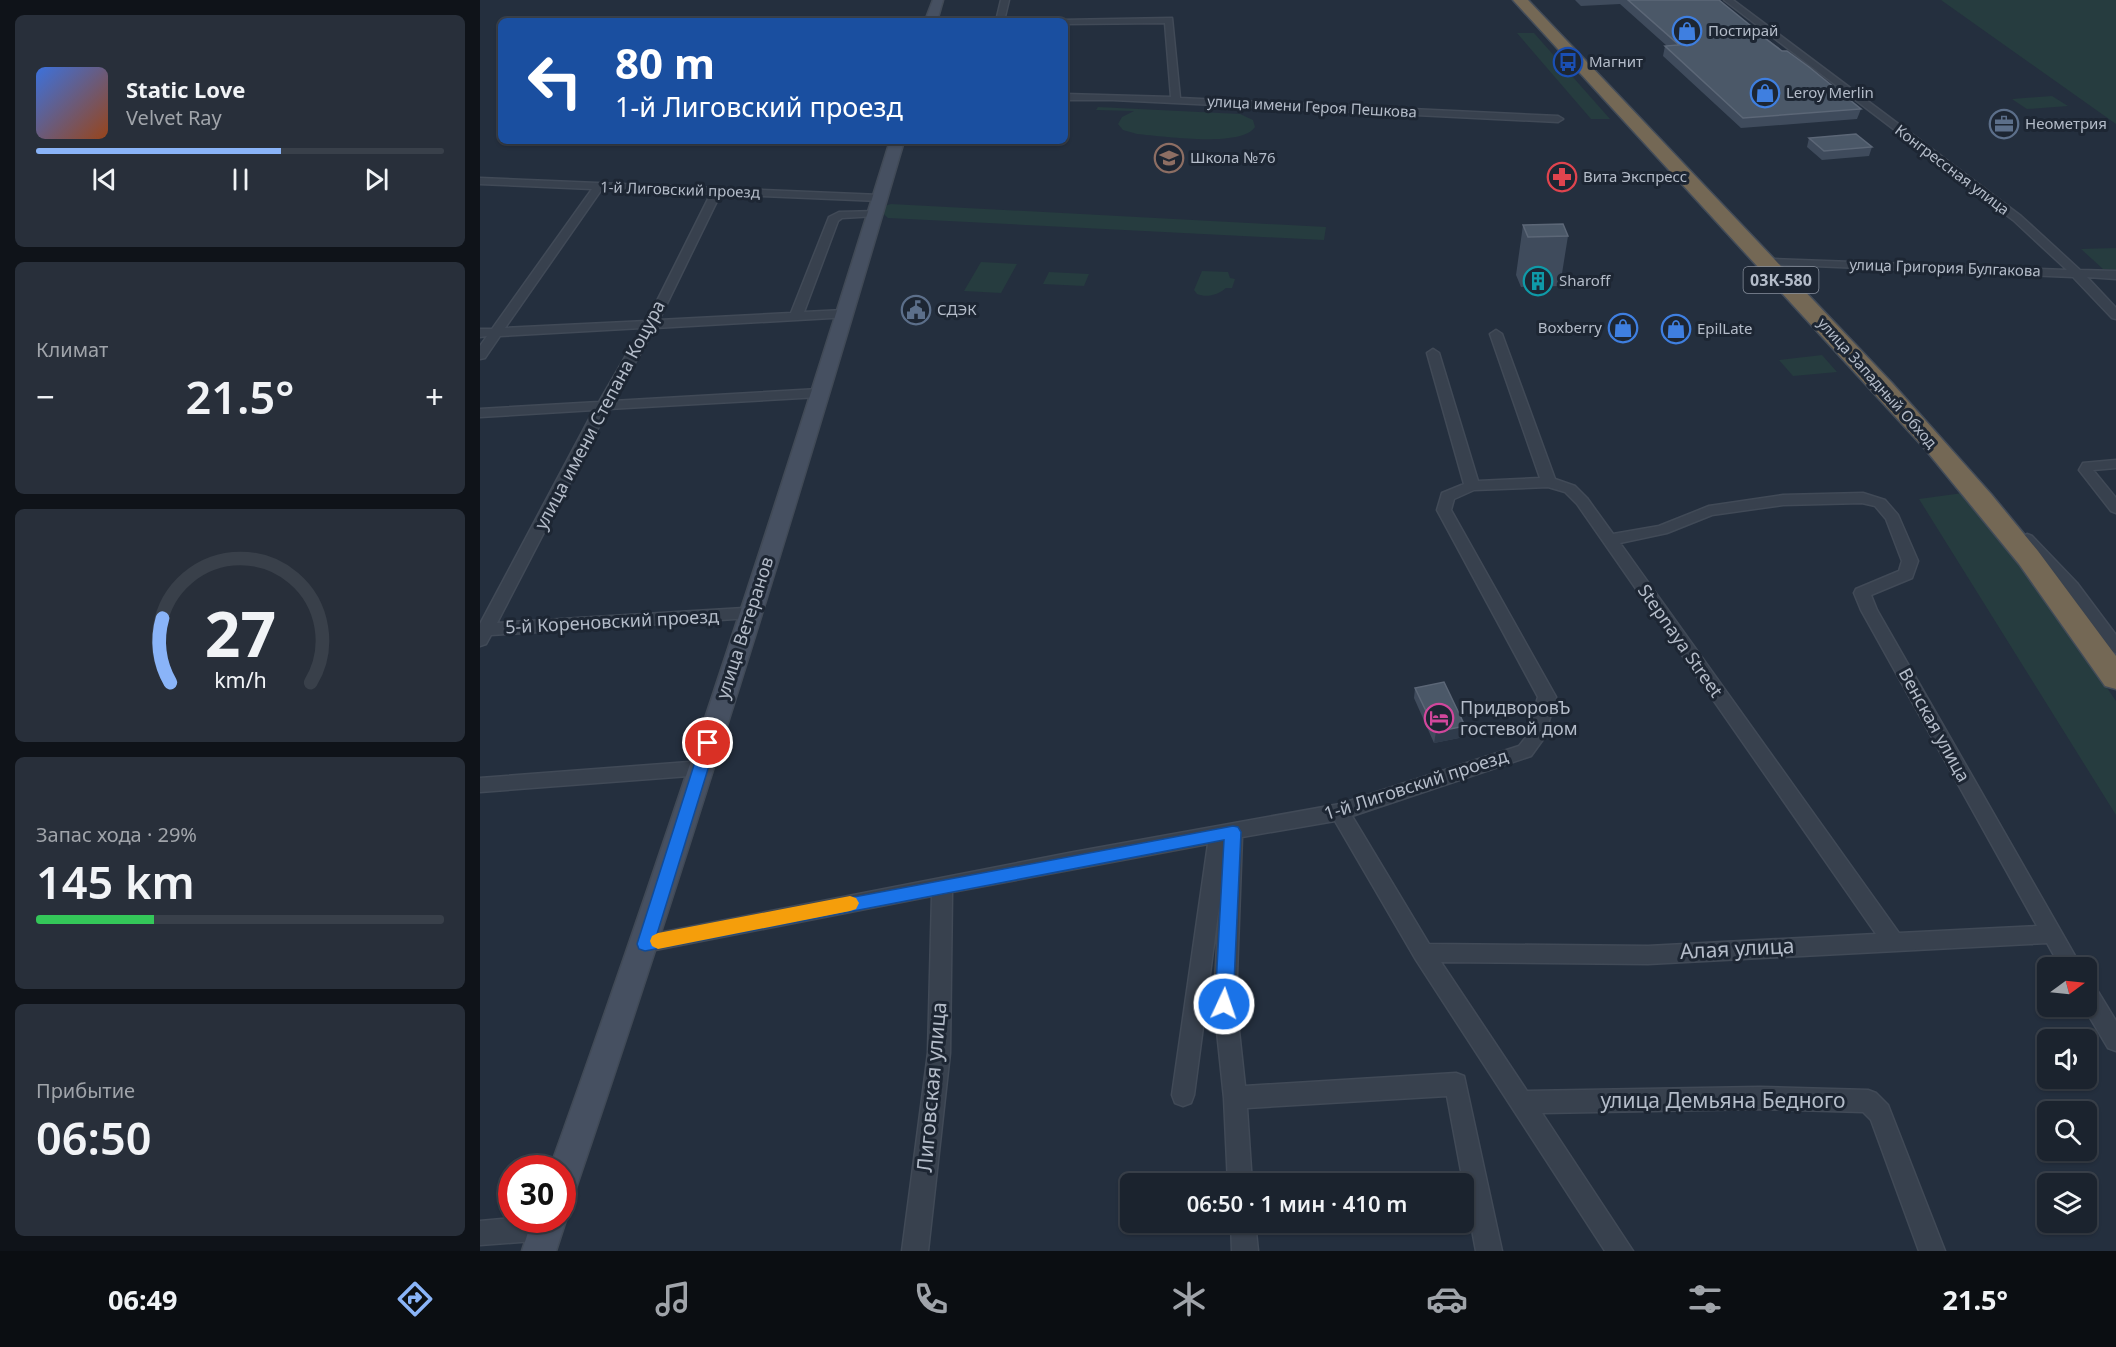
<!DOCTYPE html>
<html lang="ru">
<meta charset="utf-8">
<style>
:root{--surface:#1b232e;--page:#282f3a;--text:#f1f3f6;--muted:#a0a4aa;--line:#39404a;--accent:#8ab4f8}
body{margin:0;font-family:"Noto Sans",sans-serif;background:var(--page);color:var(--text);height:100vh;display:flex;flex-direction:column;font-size:22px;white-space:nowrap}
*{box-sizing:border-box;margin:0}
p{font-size:20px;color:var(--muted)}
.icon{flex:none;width:33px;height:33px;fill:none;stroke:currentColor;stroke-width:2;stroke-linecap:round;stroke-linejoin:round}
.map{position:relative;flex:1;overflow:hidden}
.details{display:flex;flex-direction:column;gap:15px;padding:15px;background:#0f1319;width:480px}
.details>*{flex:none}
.banner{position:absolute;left:18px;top:18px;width:570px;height:126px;border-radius:9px;box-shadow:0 2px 4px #0004,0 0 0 2px var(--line);background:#1a4fa0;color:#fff;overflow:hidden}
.needle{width:39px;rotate:75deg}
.controls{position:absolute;left:1557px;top:957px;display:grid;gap:12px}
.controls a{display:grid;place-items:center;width:60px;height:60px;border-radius:9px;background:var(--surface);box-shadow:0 2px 4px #0004,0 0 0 2px var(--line);font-size:30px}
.speed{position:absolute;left:18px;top:1155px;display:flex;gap:12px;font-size:30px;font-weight:700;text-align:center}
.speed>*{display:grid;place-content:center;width:78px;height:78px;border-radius:50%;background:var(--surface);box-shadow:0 2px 4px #0004,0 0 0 2px var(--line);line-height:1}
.speed .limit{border:9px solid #d22;background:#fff;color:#111}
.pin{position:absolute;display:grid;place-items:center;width:51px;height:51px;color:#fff;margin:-26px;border:3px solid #fff;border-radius:50%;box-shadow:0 2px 6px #0007}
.me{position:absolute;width:66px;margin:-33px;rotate:3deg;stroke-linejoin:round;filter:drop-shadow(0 0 4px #0008)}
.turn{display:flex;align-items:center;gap:21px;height:126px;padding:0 18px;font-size:27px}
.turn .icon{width:78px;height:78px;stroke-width:2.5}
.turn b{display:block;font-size:42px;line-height:51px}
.big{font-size:45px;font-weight:600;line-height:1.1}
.details .tile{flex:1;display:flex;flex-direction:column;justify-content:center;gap:9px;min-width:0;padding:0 21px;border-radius:9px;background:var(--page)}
.details .dial{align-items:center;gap:0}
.dial svg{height:156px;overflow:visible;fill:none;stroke:var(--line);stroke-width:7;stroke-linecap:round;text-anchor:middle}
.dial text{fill:var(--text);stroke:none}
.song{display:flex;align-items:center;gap:18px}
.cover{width:72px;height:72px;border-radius:9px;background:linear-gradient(135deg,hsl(220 70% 55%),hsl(20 70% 35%))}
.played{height:6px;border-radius:3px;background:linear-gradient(90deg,var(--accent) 60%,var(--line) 60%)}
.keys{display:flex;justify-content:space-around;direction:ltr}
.heat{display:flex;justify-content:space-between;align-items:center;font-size:33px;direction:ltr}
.charge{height:9px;border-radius:4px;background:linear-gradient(90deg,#34c759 29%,var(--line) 0)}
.trip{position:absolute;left:640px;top:1173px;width:354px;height:60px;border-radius:9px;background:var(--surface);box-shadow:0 2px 4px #0004,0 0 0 2px var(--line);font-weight:600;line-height:60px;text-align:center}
.tabs{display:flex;height:96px;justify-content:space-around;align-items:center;background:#0b0e12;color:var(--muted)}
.tabs .icon{width:42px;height:42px}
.tabs .current{color:var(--accent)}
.tabs b{font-size:27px;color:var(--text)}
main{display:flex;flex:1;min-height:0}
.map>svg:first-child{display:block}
.green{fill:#263c3f}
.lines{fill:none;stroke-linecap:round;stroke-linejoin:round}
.street-casing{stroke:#414a57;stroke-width:3}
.secondary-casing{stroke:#414a57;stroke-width:3}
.highway-casing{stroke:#434c59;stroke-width:3}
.street{fill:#38414e;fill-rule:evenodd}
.secondary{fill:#465061;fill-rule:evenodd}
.highway{fill:#746855;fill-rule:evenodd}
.wall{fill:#3f4b5c}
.shaded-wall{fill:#2f3b4b}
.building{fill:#4b5868;stroke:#5c6777;stroke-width:1.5}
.route{fill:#1a73e8;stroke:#114b97;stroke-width:1.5}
.slow{fill:#f59e0b}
.labels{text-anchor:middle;stroke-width:6;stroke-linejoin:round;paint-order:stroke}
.far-poi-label{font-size:15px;fill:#b4bcc9;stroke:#1d2633;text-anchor:start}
.far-street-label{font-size:15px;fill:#b4bcc9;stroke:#1d2633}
.shield{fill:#1d2633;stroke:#878f9c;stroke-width:1.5}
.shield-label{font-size:16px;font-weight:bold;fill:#b4bcc9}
.street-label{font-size:18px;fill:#b4bcc9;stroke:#1d2633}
.poi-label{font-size:18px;fill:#b4bcc9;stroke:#1d2633;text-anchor:start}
.near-street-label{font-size:21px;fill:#b4bcc9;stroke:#1d2633}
</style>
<main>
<section class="details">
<div class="tile">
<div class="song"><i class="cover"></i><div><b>Static Love</b><p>Velvet Ray</p></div></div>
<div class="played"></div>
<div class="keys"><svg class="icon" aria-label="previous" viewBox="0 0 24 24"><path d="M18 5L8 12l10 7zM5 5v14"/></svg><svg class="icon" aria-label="pause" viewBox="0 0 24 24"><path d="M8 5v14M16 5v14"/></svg><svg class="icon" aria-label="next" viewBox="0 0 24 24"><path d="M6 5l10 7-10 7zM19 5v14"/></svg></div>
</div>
<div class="tile"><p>Климат</p>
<div class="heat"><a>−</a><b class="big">21.5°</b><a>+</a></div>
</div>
<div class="tile dial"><svg viewBox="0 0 100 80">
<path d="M14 69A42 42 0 1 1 86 69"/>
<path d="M14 69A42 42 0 0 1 10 36" stroke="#8ab4f8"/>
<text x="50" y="56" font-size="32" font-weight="700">27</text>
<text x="50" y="72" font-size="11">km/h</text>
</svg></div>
<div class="tile"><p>Запас хода · 29%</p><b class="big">145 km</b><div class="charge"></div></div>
<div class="tile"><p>Прибытие</p><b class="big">06:50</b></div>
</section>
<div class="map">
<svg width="1636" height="1251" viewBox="0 0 1636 1251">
<rect width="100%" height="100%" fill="#242f3e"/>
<!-- green -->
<path class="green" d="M1461 0H1636V124Z
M1037 33H1054L1130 119H1111Z
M1572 96 1588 106 1547 109 1532 99Z
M618 107 760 114 773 120 775 127C761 148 682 136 657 134L643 130 638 124 642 117 654 111 616 110Z
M411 204 846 227 844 240 408 218 397 208Z
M1636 248V270L1623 269 1601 249Z
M501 262 537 264 521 293 484 291Z
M722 271 748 272 750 278 755 279 752 288H746C738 295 727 298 717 294L714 290Z
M569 272 609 274 604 286 563 284Z
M1342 355 1357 372 1313 376 1299 360Z
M1483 493 1570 604 1636 701V815L1439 499Z"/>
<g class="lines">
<!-- street casing -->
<g class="street-casing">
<path id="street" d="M521 0H529L524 21H516Z
M1244 0H1253L1541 216 1600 270 1636 271V279L1607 277 1636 308V319L1632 318 1593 277 1289 264 1287 262 1293 259 1587 270 1533 220Z
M692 18 700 98 1078 116 1083 119 1078 122 633 100H585V94L691 97 685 23 585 24V21L582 20Z
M0 178 400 195 405 198 400 201 122 189 25 328 167 321 228 199 233 196 238 199 179 320 311 313 349 217 359 212 400 211 401 213 396 216 362 218 358 221 324 312 365 310 369 311V317L175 328 133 401 339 389 346 393 339 397 128 409 17 623 264 608 270 610 272 614 270 618 11 635 6 644 0 646V624L114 410 0 417V409L119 402 162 328 20 336 5 358 0 359V346L7 336 0 337V329H12L112 189 0 184Z
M1016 330 1022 334 1075 479 1095 486 1107 498 1133 534 1179 526 1229 506 1303 495 1383 493 1405 500 1418 515 1438 561 1432 578 1391 595 1397 610 1602 968H1581L1567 943 1168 964 961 962 1047 1091 1280 1087 1388 1090 1396 1093 1408 1105 1465 1251H1439L1391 1120 1383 1112 1280 1109 1062 1113 1153 1251H1125L936 960 855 821 762 837 756 1003 765 1086 976 1073 984 1076 1022 1251H996L967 1096 767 1108 772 1184H748L744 1098 734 1003 739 906 714 1095 711 1103 703 1106 695 1103 692 1095 728 844 472 892 470 1053 448 1251H422L448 1053 452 896 165 952 158 949 155 943 158 937 594 852 860 804 1039 746 1047 736 1058 697 957 510 962 493 984 484 947 353 953 349 959 353 998 481 1060 478 1010 334ZM1068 487 1085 492 1097 504 1396 934 1168 946 949 944 872 816 1051 756 1064 738 1076 697 971 510 974 499 994 490ZM1382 503 1395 506 1406 519 1422 561 1419 571 1376 589 1374 593 1381 610 1557 926 1419 933 1140 543 1187 533 1232 515 1303 505Z
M1636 460V468L1613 470 1636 498V513L1631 511 1599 470 1603 463Z
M1547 534 1552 536 1597 583 1636 635V653L1630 651 1585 591 1542 542 1539 539Z
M209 762 216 764 218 769 216 774 209 776 0 792V778Z
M1606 982 1614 985 1636 1021V1051L1628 1048 1603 1006H1606Z
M32 1218 75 1220 78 1228 75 1237 66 1240 0 1245V1221Z
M751 1222H775L778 1251H752Z"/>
</g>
<!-- secondary casing -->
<g class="secondary-casing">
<path id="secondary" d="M453 0H463L457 21H445Z
M410 141H424C322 490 215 838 98 1182L94 1194 82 1198V1168H70C192 829 303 486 410 141Z
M82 1212 86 1220 76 1251H42L52 1220H82Z"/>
</g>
<!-- highway casing -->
<g class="highway-casing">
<path id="highway" d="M1033 0H1048L1412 383 1511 494 1558 551 1636 656V689L1625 686 1539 564 1445 449Z"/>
</g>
<!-- street -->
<use href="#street" class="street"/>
<!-- secondary -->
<use href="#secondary" class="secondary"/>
<!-- highway -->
<use href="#highway" class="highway"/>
</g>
<!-- wall -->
<path class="wall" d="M1095 0H1239L1271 26V27L1381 109 1377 119 1261 128 1183 56 1185 46H1187L1140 4 1101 6Z
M1329 138 1392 147 1389 156 1342 160 1327 147Z
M1043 225 1088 236 1080 286 1041 287 1036 275Z
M935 688 984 737 954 743 934 698Z"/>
<!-- shaded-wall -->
<path class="shaded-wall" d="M985 726 984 737 954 743 956 732Z"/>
<!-- building -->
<path class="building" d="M1148 0H1239L1271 26H1269L1302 51H1307L1329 67 1381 109 1263 118 1185 46 1199 45Z
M1376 134 1392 147 1344 151 1329 138Z
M1083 224 1088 236 1048 237 1043 225Z
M964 682 985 726 956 732 935 688Z"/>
<!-- route -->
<path class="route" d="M228 738 234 739 236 743 177 934 753 826 758 827 761 832 753 1004 751 1009 744 1012 738 1009 735 1004 744 840 165 951 159 949 157 944 221 743 223 739Z"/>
<!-- slow -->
<path class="slow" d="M370 896 376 898 379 903 376 909 370 911 178 949 172 946 170 941 172 936 178 933Z"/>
<!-- icons -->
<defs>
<g id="shop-ring" transform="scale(1.5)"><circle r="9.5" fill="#1d2633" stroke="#3f7fe0" stroke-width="1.5"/><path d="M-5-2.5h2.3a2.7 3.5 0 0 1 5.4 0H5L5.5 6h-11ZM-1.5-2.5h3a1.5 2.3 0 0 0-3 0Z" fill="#3f7fe0"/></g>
<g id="bus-ring" transform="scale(1.5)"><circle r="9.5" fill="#1d2633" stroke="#1a4fb4" stroke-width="1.5"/><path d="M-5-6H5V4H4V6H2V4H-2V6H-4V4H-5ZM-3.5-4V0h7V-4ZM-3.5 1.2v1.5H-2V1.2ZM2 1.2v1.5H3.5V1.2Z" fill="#1a4fb4"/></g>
<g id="office-ring" transform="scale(1.5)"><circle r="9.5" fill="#1d2633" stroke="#5c6f8a" stroke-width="1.5"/><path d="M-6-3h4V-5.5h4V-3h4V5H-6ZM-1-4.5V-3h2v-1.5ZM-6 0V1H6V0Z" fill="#5c6f8a"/></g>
<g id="school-ring" transform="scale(1.5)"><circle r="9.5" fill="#1d2633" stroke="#8d6e63" stroke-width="1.5"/><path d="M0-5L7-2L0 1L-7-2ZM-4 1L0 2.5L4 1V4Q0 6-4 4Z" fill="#8d6e63"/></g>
<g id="pharmacy-ring" transform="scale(1.5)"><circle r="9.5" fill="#1d2633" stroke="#e0444e" stroke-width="1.5"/><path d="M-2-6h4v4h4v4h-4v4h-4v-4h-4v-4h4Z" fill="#e0444e"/></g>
<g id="building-ring" transform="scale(1.5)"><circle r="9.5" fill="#1d2633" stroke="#0f9aa8" stroke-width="1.5"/><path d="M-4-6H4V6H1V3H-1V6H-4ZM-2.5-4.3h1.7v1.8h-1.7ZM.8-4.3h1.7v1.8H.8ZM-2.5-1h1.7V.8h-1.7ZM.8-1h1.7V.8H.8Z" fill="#0f9aa8"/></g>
<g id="civic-ring" transform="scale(1.5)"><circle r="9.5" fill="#1d2633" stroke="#5c6f8a" stroke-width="1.5"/><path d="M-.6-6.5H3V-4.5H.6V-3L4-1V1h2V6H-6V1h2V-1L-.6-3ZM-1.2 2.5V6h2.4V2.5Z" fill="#5c6f8a"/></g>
<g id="hotel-ring" transform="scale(1.5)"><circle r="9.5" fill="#1d2633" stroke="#d1479c" stroke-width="1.5"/><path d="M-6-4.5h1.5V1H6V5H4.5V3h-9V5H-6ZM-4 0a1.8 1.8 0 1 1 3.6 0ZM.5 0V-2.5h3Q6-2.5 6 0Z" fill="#d1479c"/></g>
</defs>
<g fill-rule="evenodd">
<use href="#shop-ring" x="1207" y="31"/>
<use href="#bus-ring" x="1088" y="62"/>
<use href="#shop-ring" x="1285" y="93"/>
<use href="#office-ring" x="1524" y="124"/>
<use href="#school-ring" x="689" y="158"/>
<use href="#pharmacy-ring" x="1082" y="177"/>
<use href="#building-ring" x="1058" y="281"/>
<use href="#civic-ring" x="436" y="310"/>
<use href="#shop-ring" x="1143" y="328"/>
<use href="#shop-ring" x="1196" y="329"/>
<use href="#hotel-ring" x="959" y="718"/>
</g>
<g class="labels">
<!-- far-poi labels -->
<g class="far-poi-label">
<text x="1228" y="36">Постирай</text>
<text x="1109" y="67">Магнит</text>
<text x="1306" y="98">Leroy Merlin</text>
<text x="1545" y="129">Неометрия</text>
<text x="710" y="163">Школа №76</text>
<text x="1103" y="182">Вита Экспресс</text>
<text x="1079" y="286">Sharoff</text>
<text x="457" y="315">СДЭК</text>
<text x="1122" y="333" text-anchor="end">Boxberry</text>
<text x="1217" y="334">EpilLate</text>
</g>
<!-- far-street labels -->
<g class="far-street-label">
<text transform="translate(832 107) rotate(3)" y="5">улица имени Героя Пешкова</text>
<text transform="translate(1472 170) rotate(37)" y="5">Конгрессная улица</text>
<text transform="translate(200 190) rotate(2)" y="5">1-й Лиговский проезд</text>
<text transform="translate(1465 268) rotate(2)" y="5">улица Григория Булгакова</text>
<text transform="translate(1397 383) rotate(48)" y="5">улица Западный Обход</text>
</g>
<!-- shield labels -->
<rect class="shield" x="1263.5" y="267" width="75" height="26" rx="4.5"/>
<g class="shield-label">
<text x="1301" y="286">03К-580</text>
</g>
<!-- street labels -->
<g class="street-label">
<text transform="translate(120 415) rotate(-62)" y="6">улица имени Степана Коцура</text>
<text transform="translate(132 622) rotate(-3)" y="6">5-й Кореновский проезд</text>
<text transform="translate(265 628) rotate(-72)" y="6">улица Ветеранов</text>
<text transform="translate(1200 641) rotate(55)" y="6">Stepnaya Street</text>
<text transform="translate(1454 725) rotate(61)" y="6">Венская улица</text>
<text transform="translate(936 785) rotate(-18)" y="6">1-й Лиговский проезд</text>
</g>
<!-- poi labels -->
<g class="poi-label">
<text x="980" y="714">ПридворовЪ<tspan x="980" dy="21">гостевой дом</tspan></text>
</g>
<!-- near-street labels -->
<g class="near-street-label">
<text transform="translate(1257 949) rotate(-3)" y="7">Алая улица</text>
<text transform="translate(452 1087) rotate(-85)" y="7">Лиговская улица</text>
<text x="1243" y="1108">улица Демьяна Бедного</text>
</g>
</g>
</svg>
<div class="controls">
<a><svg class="needle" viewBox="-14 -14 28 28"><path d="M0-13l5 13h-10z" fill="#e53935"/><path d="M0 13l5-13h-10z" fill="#a0a4aa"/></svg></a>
<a><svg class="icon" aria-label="sound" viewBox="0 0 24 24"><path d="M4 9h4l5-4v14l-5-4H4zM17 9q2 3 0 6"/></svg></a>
<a><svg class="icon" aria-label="search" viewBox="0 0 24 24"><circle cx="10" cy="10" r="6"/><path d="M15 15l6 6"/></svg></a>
<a><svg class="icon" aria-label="layers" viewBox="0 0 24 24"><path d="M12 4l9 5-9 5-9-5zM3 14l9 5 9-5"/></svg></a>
</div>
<div class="speed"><div class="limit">30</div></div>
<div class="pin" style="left:228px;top:743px;background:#d93025"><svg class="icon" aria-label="arrive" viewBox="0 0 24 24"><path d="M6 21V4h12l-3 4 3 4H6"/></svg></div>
<svg class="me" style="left:744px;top:1004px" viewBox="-20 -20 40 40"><circle r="17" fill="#1a73e8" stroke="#fff" stroke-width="3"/><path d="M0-11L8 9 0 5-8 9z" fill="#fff"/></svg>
<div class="trip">06:50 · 1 мин · 410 m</div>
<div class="banner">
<div class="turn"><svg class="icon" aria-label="left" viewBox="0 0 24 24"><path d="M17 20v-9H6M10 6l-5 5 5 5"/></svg><div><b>80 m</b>1-й Лиговский проезд</div></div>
</div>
</div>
</main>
<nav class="tabs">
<b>06:49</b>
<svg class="icon current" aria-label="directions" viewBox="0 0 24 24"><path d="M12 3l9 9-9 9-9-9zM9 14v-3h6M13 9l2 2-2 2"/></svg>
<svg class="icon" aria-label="music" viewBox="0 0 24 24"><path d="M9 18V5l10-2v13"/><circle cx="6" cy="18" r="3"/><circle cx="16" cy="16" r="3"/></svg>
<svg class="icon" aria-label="phone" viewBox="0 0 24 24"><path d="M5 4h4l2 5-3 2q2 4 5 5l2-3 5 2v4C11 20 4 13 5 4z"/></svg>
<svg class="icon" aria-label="climate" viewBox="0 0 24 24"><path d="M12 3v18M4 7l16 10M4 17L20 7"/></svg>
<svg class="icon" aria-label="car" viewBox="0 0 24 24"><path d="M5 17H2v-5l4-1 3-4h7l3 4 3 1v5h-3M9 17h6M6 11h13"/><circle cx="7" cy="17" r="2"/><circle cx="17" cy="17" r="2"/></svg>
<svg class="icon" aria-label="filters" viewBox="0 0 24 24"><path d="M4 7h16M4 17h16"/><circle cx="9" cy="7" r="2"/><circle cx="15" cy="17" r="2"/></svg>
<b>21.5°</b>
</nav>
